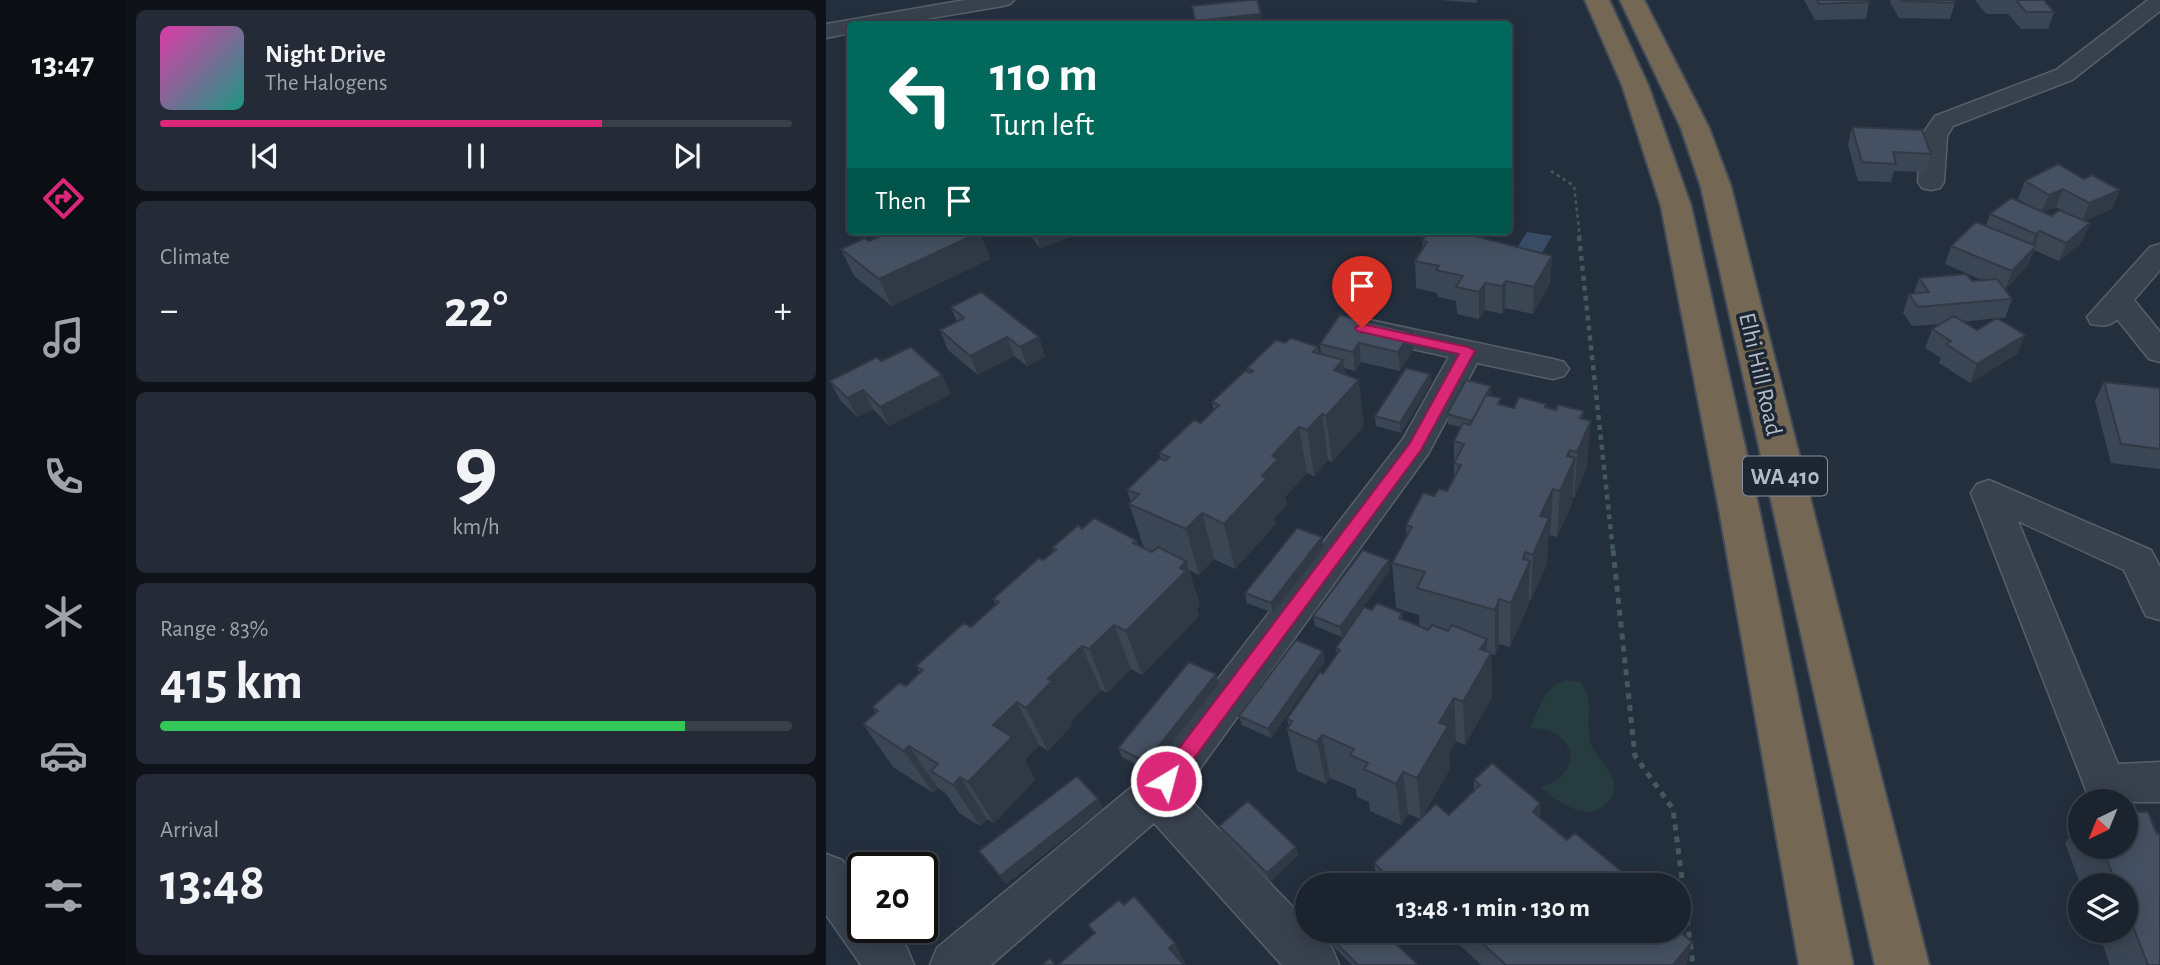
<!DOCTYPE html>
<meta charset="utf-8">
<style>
:root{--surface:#1b232e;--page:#242b36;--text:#f1f3f6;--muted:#a0a4aa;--line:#39404a;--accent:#db2777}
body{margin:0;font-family:"Alegreya Sans",sans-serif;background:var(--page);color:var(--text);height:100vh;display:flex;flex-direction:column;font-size:26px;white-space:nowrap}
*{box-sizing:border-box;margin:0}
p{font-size:23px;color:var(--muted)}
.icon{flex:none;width:38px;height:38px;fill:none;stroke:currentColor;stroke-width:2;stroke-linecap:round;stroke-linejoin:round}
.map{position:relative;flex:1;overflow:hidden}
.sheet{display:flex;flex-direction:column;gap:10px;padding:10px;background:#0f1319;width:700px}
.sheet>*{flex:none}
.banner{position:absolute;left:21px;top:21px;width:665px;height:214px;border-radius:7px;box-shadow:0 4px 18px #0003,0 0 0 2px var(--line);background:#00695c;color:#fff;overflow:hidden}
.needle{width:46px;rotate:223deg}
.controls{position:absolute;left:1242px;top:789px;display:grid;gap:14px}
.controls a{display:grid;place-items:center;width:70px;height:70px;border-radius:50%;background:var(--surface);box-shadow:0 4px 18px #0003,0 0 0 2px var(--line);font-size:35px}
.speed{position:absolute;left:21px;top:852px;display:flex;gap:14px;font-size:35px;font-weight:700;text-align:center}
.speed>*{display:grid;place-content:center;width:91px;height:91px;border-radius:50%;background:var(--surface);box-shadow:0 4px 18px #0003,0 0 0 2px var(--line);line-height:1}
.speed .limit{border:4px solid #111;border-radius:10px;background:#fff;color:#111}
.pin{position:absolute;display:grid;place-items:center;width:60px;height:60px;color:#fff;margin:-72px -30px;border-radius:50% 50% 50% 0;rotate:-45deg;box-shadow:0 0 7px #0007}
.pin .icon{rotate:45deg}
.me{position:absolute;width:77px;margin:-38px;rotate:37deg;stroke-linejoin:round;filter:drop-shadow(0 0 5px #0008)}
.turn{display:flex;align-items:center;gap:24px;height:147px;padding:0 28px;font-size:32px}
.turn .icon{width:91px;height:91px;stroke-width:2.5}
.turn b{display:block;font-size:49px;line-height:60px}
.then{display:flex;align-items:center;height:66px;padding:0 28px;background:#0003;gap:14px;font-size:26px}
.big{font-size:52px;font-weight:700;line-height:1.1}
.sheet .widget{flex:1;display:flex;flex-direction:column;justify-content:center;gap:10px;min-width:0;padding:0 24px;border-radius:10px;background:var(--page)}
.sheet .dial{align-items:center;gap:0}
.dial b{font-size:91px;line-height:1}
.song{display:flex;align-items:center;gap:21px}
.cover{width:84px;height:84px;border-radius:10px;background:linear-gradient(135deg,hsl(320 70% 55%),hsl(170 70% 35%))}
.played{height:7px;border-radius:4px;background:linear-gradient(90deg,var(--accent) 70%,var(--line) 70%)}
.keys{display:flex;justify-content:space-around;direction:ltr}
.heat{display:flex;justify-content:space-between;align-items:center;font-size:38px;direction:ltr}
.charge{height:10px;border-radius:5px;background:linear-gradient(90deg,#34c759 83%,var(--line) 0)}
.trip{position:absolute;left:469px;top:873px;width:396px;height:70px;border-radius:35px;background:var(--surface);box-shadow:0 4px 18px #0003,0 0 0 2px var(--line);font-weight:700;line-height:70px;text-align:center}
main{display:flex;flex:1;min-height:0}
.menu{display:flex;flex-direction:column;width:126px;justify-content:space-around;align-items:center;background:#0b0e12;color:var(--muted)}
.menu .icon{width:49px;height:49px}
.menu .selected{color:var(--accent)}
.menu b{font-size:32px;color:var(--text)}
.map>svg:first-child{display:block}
.green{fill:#263c3f}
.water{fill:#394c67}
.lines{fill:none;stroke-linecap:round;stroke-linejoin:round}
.minor-casing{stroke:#565f6c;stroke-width:3}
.highway-casing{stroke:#434c59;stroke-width:4}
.path-far2{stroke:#44595c;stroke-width:2.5;stroke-dasharray:3.5 3.5;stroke-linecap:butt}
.path-far1{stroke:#44595c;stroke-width:4.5;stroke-dasharray:5 5;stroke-linecap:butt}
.path{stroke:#44595c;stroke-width:5;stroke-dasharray:6 6;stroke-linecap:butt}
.minor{fill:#38414e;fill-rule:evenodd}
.highway{fill:#746855;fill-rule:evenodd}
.wall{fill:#3b4654;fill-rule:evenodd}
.shaded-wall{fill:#303945}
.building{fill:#455162;stroke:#303945;stroke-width:2}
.route{fill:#db2777;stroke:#8e194d;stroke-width:2}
.labels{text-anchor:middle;stroke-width:7;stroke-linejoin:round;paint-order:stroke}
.shield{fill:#1d2633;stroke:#878f9c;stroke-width:2}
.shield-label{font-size:23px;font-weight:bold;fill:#b4bcc9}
.street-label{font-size:24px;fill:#b4bcc9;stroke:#1d2633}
</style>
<main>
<nav class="menu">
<b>13:47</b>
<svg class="icon selected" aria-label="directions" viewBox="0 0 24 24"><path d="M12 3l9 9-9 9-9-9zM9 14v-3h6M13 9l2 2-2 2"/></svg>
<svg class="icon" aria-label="music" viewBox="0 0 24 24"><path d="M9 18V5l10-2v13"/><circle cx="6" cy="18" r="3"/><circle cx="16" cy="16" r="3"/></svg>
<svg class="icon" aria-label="phone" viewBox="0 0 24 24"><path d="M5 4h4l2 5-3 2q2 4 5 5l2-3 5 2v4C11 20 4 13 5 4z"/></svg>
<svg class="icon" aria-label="climate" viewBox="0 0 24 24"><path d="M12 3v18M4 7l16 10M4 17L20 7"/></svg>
<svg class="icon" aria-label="car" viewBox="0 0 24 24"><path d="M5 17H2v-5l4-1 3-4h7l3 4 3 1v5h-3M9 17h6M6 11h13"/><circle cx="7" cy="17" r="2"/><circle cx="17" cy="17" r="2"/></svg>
<svg class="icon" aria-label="filters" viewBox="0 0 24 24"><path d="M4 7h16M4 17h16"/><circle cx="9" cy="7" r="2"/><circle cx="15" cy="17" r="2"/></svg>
</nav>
<section class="sheet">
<div class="widget">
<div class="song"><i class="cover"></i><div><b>Night Drive</b><p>The Halogens</p></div></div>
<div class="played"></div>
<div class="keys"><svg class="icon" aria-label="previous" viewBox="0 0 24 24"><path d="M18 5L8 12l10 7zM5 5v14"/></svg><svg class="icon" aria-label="pause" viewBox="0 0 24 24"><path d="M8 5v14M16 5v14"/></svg><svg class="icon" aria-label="next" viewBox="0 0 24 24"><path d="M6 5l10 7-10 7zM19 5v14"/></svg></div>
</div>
<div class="widget"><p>Climate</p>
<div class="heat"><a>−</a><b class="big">22°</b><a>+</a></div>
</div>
<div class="widget dial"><b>9</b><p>km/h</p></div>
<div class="widget"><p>Range · 83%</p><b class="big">415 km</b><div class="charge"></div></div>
<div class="widget"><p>Arrival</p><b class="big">13:48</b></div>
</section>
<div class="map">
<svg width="1334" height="965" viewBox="0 0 1334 965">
<rect width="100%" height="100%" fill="#242f3e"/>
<!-- green -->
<path class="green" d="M740 680 754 682C770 700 758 722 765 744 772 764 795 773 786 798L771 811C749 815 730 800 714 787 761 774 750 728 705 728 711 710 720 685 740 680Z"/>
<!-- water -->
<path class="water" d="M701 232 726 236 709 265 684 259Z"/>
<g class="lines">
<!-- minor casing -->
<g class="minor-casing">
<path id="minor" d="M139 0H188L184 4 177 6 70 24H24V33L0 38V24Z
M1322 0H1334V11L1246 80 1127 126 1121 136 1118 182 1114 188 1105 190 1096 188 1092 182 1095 136 1109 116 1230 70Z
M1334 244V270L1308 300 1334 332V362L1323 359 1291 319C1284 327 1276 326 1265 324L1261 317 1324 247Z
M539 319 727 359 738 362 743 369 738 376 727 379 651 363 602 454 357 792 481 922V931H490L506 948 513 965H456L328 823 165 965H104L111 948 314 780 577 439 623 357 528 336 524 329 528 322Z
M1163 480 1325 550 1334 567V620L1320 616 1298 570 1192 521 1292 764 1334 762V802H1272L1263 798 1145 493 1151 484Z
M0 854 16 860 37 888V928H66L81 948 88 965H35L0 915Z"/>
</g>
<!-- highway casing -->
<g class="highway-casing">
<path id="highway" d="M759 0H783L822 85 865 206 933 509 1027 965H973L893 509 835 206 796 85Z
M794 0H818L883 128 905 187 1103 965H1049L875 187 855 128Z"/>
</g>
<!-- path-far2 -->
<path class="path-far2" d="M725 171 748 186 754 238"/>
<!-- path-far1 -->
<path class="path-far1" d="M753 236 787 551"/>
<!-- path -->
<path class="path" d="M787 550 809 756 847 809 867 965"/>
<!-- minor -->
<use href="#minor" class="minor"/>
<!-- highway -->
<use href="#highway" class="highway"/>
</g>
<!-- wall -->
<path class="wall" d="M614 0H652L650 3Z
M978 0H1042L1043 2 1040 19 989 20Z
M1065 0H1127L1129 3 1124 19 1073 18 1064 2Z
M1149 0H1218L1228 12 1222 29H1195L1182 14H1160Z
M1026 127 1105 154 1099 172 1068 171 1065 182 1032 181 1022 145Z
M1258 179 1294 190 1286 209 1258 221 1264 223 1256 242 1233 261 1208 250 1202 265 1179 289 1186 299 1179 318H1172L1199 335 1191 354 1144 383 1113 363 1115 358 1099 348 1106 329 1115 324 1086 326 1077 313 1083 294 1088 293 1093 278 1146 281 1156 280 1119 264 1125 246 1160 226 1164 214 1205 207 1192 199 1199 181ZM1230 207 1242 214 1226 216 1217 212ZM1171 318 1151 330 1136 322Z
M201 231H261L214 248Z
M154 232 164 259 66 306 28 276 15 249 43 241Z
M656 238 726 256 724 283 707 314 679 308 676 314 659 310 653 319 631 314 630 301 612 297 611 293 590 288 589 261 597 249 596 241Z
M125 307 213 337 219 357 201 366 188 356 152 375 122 350 114 330 131 322Z
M586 332 587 351 574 371 535 362 529 371 518 368 519 374 538 426 506 462 502 460 488 476 481 473 459 497 461 505 448 518 450 524 409 569 388 559 373 575 363 570 374 606 371 609 373 616 316 675 305 669 281 693 275 690 245 721 246 725 222 751 213 745 199 760 209 780 168 823 161 819 154 826 133 813 120 794 112 788 107 793 67 767 37 724 50 713 46 707 80 686 94 673 90 666 145 627 170 605 167 599 228 552 226 548 256 529 310 540 312 545 318 548 303 504 305 502 301 490 335 459 333 453 375 423 388 411 386 402 421 372V368L459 343 492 347 493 354H495L494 344Z
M55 361 116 375 125 394 63 426 47 409 31 417 14 400 4 381Z
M604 374 605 383 575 433 550 426 549 416Z
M1278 382 1334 388V469L1285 463 1269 401Z
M665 386V396L675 405 688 408 720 407 757 419 761 467 748 498 746 497V504L731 537 724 535 722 539 721 564 705 600 703 599 702 606 684 647 673 644 669 655 665 654 666 697 639 745 630 741 623 753 624 769 596 817 623 815 648 791V780L714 803V817L799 886H552L548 863 594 819 582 814 575 825 544 811 543 802 531 797 530 789 504 778 500 784 471 771 461 729 463 726 461 719 497 674 511 654 510 648 546 610 576 613 577 620 594 626 593 615 570 608 566 563 581 536 580 525 608 496 621 491 628 477V441L635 427 622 424 621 414Z
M498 547 447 613 421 603 419 593Z
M564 570 516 637 489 626 487 616Z
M497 651 499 661 445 738 416 725 413 716Z
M393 684 323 771 296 757 292 748Z
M272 799 277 808 180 884 153 851Z
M1255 822V847H1300L1331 834 1334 965H1284L1272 931H1300V886H1255L1239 843Z
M393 826 470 847 472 855 444 882 396 834Z
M856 920 853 930 866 942 860 965H655L620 932 613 939 604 931H852Z
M505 938 592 965H526L507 946Z"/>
<!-- shaded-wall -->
<path class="shaded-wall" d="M435 14 436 24H370L369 21Z
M1237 189 1230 207 1215 213 1223 195Z
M1294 190 1286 209 1256 222 1263 203Z
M687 192 686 219 682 225V199Z
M1264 223 1256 242 1233 261 1240 243Z
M209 231H261L214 248Z
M643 231H661L642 261 641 234Z
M1214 231 1202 265 1179 290 1186 271 1203 253 1210 234Z
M154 232 164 259 66 306 53 279Z
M726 256 724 283 707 314 708 287Z
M680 281 679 308 676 314V286Z
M659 283V310L653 319V292Z
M586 332 587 351 574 371 572 352Z
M1199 335 1191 354 1144 383 1151 364Z
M181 337 188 356 152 375 144 356Z
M213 337 219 357 201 366 194 347Z
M533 343 535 362 529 371 527 352Z
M517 360 521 393 533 380 538 426 506 462 500 416 508 370Z
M604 374 605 383 575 433 574 423Z
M116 375 125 394 63 426 54 407Z
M665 386V396L646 421Z
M37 390 47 409 31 417 21 398Z
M758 411 755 443 765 421 761 467 748 498 754 418Z
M496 414 502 460 488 476 481 430Z
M473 427 481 473 459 497 461 505 448 518 450 524 409 569 398 524 446 456Z
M744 450 743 473 749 458 746 504 731 537 734 491 741 456Z
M727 489 724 535 722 539 721 564 705 600 707 555 714 516Z
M376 513 388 559 373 575 360 529Z
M496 537 498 547 447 613 445 603Z
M699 552V573L704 561 702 606 684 647 685 603Z
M563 560 564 570 516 637 514 627Z
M360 561 374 606 371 609 373 616 316 675 300 631Z
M673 599V644L669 655V610Z
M288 625 305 669 281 693 263 649Z
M661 639V662L665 653 666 697 639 745 637 702 654 649Z
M256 646 275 690 245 721 246 725 222 751 200 708 222 679Z
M497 651 499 661 445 738 442 729Z
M390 674 393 684 323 771 320 762Z
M628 698 630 741 623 753 624 769 595 820 591 778 613 723Z
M191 702 213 745 199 760 209 780 168 823 142 782 167 725Z
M496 735 504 778 500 784 491 742Z
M83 746 112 788 107 793 78 751Z
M577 772 582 814 575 825 570 784Z
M134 777 161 819 154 826 127 785Z
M272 799 277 808 180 884 174 876Z
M714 803 712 844 707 812Z
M470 847 472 855 444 882 441 873Z
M581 874 582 886H571L570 884Z
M801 876 799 886H793L794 884Z
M612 931H620L613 939Z
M866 942 860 965H847Z
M349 943 360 965H351L343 948Z"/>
<!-- building -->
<path class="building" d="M424 0H431L435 14 369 21 366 6Z
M991 0H1042L1043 2 993 4Z
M1076 0H1127L1129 3 1077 1Z
M1190 0H1218L1228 12H1200Z
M340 22 341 24H317Z
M1026 127 1096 130 1105 154 1067 152 1070 164 1036 162Z
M1232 164 1258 179 1266 175 1294 190 1263 203 1237 189 1223 195 1199 181Z
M682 191 687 192 682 199Z
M1185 198 1226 216 1233 210 1264 223 1240 243 1214 231 1210 234 1164 214Z
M1150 222 1210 246 1186 271 1125 246Z
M66 231H153L154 232 53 279 15 249 39 238 43 241Z
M603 231H643L641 234 726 256 708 287 680 281 676 286 659 283 653 292 630 287 637 276 610 270 613 266 589 261 601 242 596 241Z
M1140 274 1146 281 1171 279 1186 299 1092 307 1083 294 1103 292 1093 278Z
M155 292 213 337 194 347 181 337 144 356 114 330 138 318 125 307Z
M514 315 586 332 572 352 533 343 527 352 494 344Z
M1128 316 1151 330 1171 318 1199 335 1151 364 1120 344 1125 341 1106 329Z
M465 338 492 347 487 352 517 360 508 370 533 380 500 416 496 414 481 430 473 427 446 456 452 459 436 476 441 478 398 524 376 513 360 529 303 504 313 494 301 490 334 458 339 461 343 457 333 453 368 420 375 423 393 405 386 402 419 371 425 373 427 371 421 368 450 340 459 343Z
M85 347 116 375 54 407 37 390 21 398 4 381 51 357 55 361Z
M580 368 604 374 574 423 549 416Z
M640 380 665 386 646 421 621 414Z
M1278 382 1334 388V449L1295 444Z
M660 395 675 398 672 404 688 408 693 397 720 404 719 407 730 410 732 405 758 411 754 418 765 421 751 452 744 450 741 456 749 458 734 491 727 489 714 516 723 518 707 555 699 552 697 559 704 561 685 603 673 599 669 610 591 588 599 572 566 563 586 527 580 525 597 493 608 496 613 489 621 491 635 465 628 463 638 444 628 441 637 423 644 425Z
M268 518 310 540 307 543 326 552 332 547 360 561 354 568 360 571 300 631 288 625 263 649 256 646 222 679 226 681 200 708 191 702 167 725 186 737 142 782 134 777 127 785 105 771 112 764 83 746 78 751 37 724 52 711 46 707 73 683 80 686 97 670 90 666 138 623 145 627 173 602 167 599 213 558 217 560 230 550 226 548 252 525 256 529Z
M471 528 496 537 445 603 419 593Z
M537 550 563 560 514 627 487 616Z
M551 603 576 613 573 618 602 630 606 625 622 631 626 625 661 639 654 649 665 653 637 702 628 698 613 723 622 726 591 778 577 772 570 784 538 769 542 763 524 755 528 749 496 735 491 742 461 729 466 721 461 719 494 672 497 674 514 650 510 648 538 607 546 610Z
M470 640 497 651 442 729 413 716Z
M363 662 390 674 320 762 292 748Z
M666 763 714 803 707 812 741 840 749 833 801 876 794 884 796 886H593L581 874 570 884 548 863 610 804 623 815 654 785 648 780Z
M251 776 272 799 174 876 153 851Z
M422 801 470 847 441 873 393 826Z
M1300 812H1322L1331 834H1334V965H1322L1300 908V886H1291L1276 847H1300Z
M308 896 349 943 343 948 358 965H232L269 933 262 925 293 900 298 905Z
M852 930 866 942 847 965H680L656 943 663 935 658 931H852Z
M513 931H557L592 965H532L505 938Z
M224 958 229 965H216Z"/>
<!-- route -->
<path class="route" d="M536 324 642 347 649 351 595 450 347 787 340 790 333 787 330 781 333 775 584 443 633 354 531 331 529 328Z"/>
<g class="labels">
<!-- shield labels -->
<rect class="shield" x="917" y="456.5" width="84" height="39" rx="5"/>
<g class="shield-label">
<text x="959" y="484">WA 410</text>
</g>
<!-- street labels -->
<g class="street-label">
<text transform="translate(935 374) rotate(77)" y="8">Elhi Hill Road</text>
</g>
</g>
</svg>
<div class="controls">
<a><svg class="needle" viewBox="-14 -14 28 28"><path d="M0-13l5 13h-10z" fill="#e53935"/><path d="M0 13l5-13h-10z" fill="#a0a4aa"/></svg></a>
<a><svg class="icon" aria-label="layers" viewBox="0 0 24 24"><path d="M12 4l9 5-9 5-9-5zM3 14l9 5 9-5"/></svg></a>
</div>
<div class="speed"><div class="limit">20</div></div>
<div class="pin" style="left:536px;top:328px;background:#d93025"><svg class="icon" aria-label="arrive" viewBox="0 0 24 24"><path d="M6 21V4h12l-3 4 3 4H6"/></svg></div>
<svg class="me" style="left:340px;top:781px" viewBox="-20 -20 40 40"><circle r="17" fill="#db2777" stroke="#fff" stroke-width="3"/><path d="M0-11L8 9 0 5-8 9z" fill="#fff"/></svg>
<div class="trip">13:48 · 1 min · 130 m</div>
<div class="banner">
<div class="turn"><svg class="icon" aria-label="left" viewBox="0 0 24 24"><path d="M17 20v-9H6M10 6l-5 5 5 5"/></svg><div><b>110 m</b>Turn left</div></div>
<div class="then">Then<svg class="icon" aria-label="arrive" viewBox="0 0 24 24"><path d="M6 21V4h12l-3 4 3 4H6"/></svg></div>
</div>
</div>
</main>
